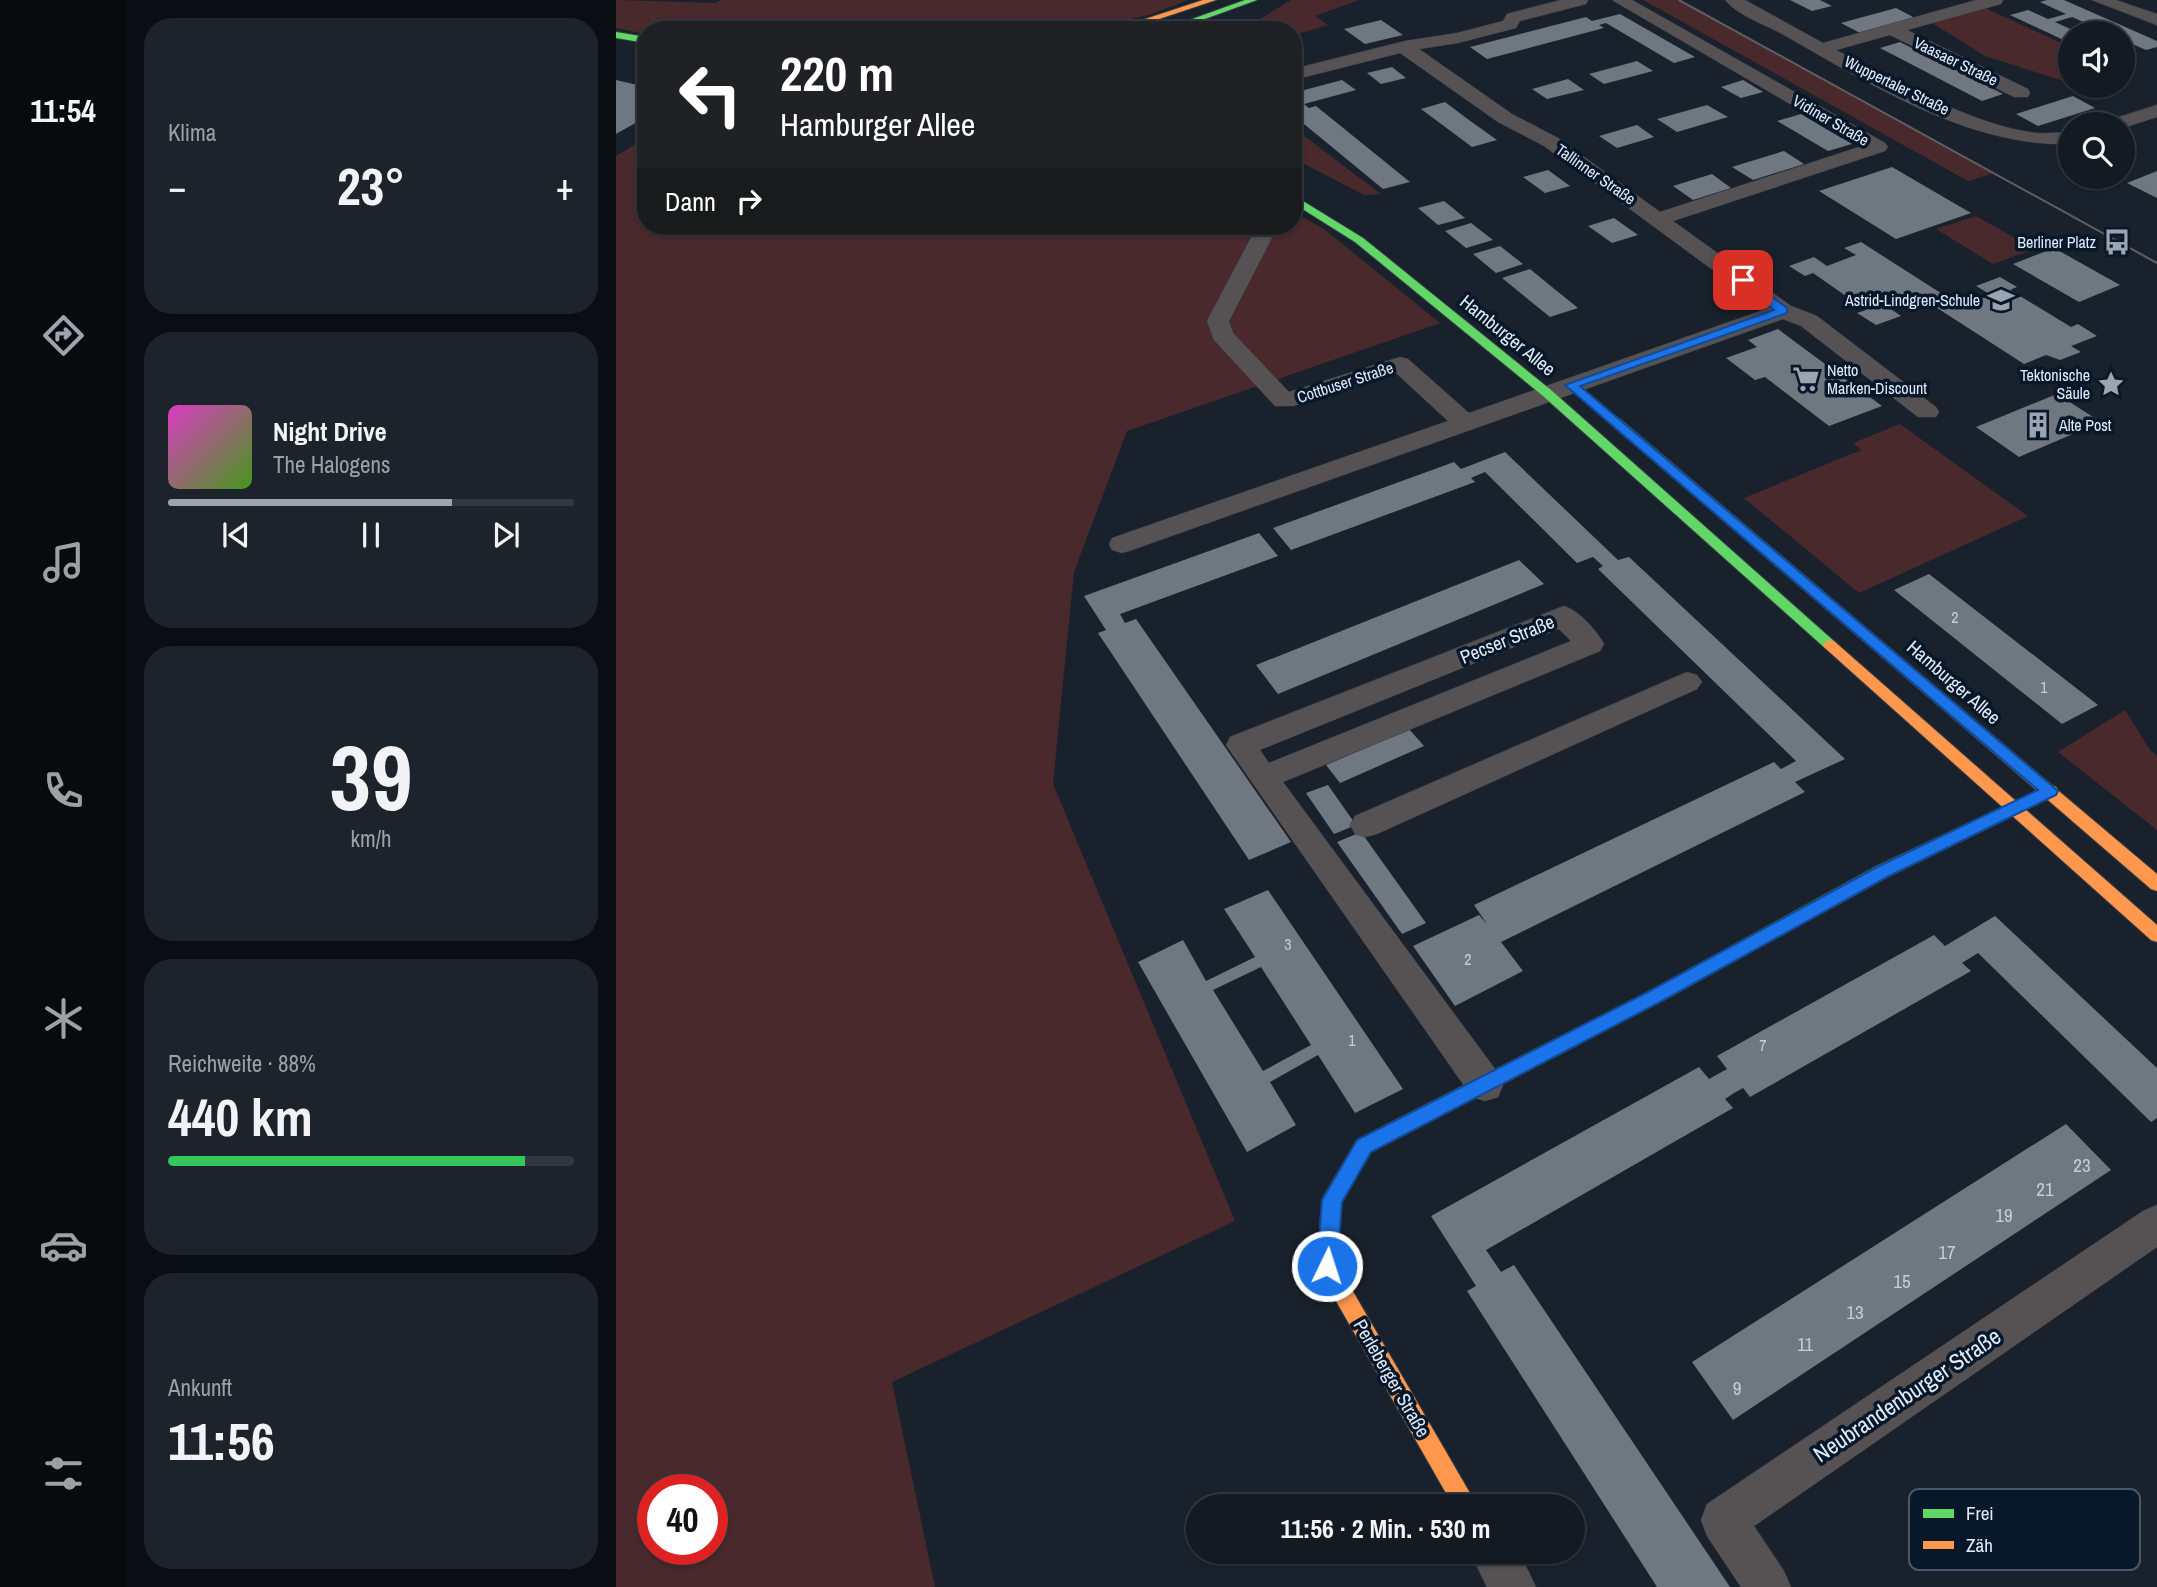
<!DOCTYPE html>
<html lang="de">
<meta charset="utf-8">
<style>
:root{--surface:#131a21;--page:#1c232a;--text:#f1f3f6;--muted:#9da1a5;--line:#32383f;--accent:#9ba5b1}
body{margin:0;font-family:"Archivo Narrow",sans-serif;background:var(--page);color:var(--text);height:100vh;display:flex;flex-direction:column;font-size:26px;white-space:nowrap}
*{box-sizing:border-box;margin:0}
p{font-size:23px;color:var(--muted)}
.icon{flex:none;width:38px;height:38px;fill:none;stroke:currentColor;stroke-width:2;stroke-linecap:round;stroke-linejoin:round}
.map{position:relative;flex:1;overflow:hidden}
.side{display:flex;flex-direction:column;gap:18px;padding:18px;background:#0a0e12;width:490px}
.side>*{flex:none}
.hud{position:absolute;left:21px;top:21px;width:665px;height:214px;border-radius:28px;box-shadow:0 2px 5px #0004,0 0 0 2px var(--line);background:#202124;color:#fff;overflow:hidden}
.buttons{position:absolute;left:1442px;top:21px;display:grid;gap:14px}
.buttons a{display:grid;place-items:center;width:77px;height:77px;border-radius:50%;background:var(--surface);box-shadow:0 2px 5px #0004,0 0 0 2px var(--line);font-size:35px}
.speed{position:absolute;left:21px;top:1474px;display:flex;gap:14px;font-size:35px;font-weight:700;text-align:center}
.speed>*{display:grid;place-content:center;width:91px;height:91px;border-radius:50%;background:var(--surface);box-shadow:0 2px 5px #0004,0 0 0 2px var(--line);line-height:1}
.speed .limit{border:10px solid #d22;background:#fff;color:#111}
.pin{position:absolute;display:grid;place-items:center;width:60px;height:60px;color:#fff;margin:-30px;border-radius:14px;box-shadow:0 4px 10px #0006}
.me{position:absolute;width:77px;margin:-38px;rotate:4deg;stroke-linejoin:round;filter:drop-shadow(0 0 5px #0008)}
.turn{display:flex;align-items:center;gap:24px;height:147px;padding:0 28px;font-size:32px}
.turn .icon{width:91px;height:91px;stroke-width:2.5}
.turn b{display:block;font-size:49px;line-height:60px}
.then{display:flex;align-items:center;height:66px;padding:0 28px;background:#0003;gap:14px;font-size:26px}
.big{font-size:52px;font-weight:700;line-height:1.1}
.side .card{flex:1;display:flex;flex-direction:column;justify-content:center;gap:10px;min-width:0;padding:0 24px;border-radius:28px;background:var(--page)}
.side .dial{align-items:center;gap:0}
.dial b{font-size:91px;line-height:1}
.song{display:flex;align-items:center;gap:21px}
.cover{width:84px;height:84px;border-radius:10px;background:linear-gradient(135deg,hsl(310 70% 55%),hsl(100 70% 35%))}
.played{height:7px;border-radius:4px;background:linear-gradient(90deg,var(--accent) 70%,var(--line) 70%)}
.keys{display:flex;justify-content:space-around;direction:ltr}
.heat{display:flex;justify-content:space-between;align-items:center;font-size:38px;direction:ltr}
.charge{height:10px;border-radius:5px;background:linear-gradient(90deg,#34c759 88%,var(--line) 0)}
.trip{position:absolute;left:570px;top:1494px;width:399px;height:70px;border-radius:35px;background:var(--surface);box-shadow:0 2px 5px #0004,0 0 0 2px var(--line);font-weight:700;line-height:70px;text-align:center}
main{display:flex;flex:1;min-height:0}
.tabs{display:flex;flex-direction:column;width:126px;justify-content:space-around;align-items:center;background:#080a0d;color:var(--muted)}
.tabs .icon{width:49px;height:49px}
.tabs .on{color:var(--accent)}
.tabs b{font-size:32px;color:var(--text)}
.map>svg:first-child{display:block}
.green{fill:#49292c;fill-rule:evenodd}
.building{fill:#6f7780;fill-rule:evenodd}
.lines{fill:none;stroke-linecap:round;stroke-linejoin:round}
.street-casing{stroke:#373e47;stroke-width:1}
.fast-casing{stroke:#373e47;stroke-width:2}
.slow-casing{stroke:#373e47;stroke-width:2}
.street{fill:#565253;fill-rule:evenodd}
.fast{fill:#63d668;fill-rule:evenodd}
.slow{fill:#ff974d;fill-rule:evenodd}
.tram{stroke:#605e62;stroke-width:2}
.route{fill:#1a73e8;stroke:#114b97;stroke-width:2}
.labels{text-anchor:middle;stroke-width:7;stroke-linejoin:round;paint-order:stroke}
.far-street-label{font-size:16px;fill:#e1ecf9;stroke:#08182a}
.far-poi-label{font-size:16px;fill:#e1ecf9;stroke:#08182a;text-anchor:end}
.number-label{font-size:16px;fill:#c4cfdb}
.street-label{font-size:19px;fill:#e1ecf9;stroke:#08182a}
.near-number-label{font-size:19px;fill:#c4cfdb}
.near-street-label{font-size:23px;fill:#e1ecf9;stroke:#08182a}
.key{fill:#08182a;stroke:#495868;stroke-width:2}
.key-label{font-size:19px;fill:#e1ecf9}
</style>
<main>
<nav class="tabs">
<b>11:54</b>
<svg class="icon on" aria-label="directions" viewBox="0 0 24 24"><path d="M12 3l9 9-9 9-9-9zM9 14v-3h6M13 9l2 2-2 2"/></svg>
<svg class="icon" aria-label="music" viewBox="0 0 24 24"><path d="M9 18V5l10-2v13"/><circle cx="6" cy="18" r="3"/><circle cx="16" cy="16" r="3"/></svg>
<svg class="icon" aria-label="phone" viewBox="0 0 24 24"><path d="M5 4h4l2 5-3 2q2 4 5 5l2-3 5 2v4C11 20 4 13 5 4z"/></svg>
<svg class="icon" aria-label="climate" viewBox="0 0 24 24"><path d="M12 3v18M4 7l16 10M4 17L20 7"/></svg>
<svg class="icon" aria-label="car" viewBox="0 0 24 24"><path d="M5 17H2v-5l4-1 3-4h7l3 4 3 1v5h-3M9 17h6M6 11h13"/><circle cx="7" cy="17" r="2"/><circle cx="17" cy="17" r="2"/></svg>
<svg class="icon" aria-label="filters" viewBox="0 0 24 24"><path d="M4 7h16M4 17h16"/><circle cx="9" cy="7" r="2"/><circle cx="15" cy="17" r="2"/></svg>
</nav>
<section class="side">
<div class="card"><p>Klima</p>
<div class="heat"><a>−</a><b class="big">23°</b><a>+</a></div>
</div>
<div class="card">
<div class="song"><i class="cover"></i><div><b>Night Drive</b><p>The Halogens</p></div></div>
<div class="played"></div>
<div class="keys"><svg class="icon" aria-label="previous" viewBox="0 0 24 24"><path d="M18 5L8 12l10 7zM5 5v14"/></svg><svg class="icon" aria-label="pause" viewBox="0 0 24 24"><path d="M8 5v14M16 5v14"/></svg><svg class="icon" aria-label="next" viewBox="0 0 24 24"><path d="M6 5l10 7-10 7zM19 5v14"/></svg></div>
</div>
<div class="card dial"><b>39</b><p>km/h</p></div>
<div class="card"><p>Reichweite · 88%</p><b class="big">440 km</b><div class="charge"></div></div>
<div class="card"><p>Ankunft</p><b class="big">11:56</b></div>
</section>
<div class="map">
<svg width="1541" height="1587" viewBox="0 0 1541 1587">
<rect width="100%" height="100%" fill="#19222c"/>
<!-- green -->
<path class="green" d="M0 0 100 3 105 0H572L536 14 469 30H30V34L0 28Z
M675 0H743L699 16 712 25 685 33 677 46V30H626Z
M1027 0H1063L1378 173 1352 181Z
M1369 8 1454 47V83L1369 56 1316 23Z
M677 125 679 129 765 194 748 195 677 158Z
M30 138V226H677V212L708 229 824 323 511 431 458 572 437 784 619 1221 276 1382 319 1587H0V156ZM37 1489H96V1549H37Z
M1360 216 1418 249 1377 264 1320 229Z
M1284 424 1412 516 1243 593 1128 498 1245 450 1237 443Z
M1509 710 1534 750 1541 756V830L1442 752Z"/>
<!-- building -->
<path class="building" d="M1174 0H1204L1216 6 1196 11Z
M1431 0H1448L1541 41V47L1530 50 1507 40V33H1493L1456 17 1439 22 1463 33H1454V43L1394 15 1412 10 1432 19 1450 14 1424 2Z
M1280 8 1299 18 1244 33 1225 23Z
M1004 14 1079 57 1058 63 990 23 983 25 988 28 871 59 854 47 970 17 976 21Z
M765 20 787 35 749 44 728 29Z
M1284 42 1387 94 1366 101 1264 48Z
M1021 61 1037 71 988 84 973 74Z
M776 67 790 78 765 84 751 73Z
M952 79 968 90 931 99 916 89Z
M0 80 30 87V117L0 134Z
M726 80 740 90 688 104 693 108 700 106 794 182 767 189 677 115 680 111 677 109V93Z
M1127 80 1147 92 1125 98 1105 87Z
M1457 96 1479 108 1422 126 1400 114Z
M829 102 853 120 881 140 856 147 805 109Z
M1091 105 1112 117 1061 132 1041 119Z
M1185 114 1210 129 1236 144 1212 151 1161 121Z
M1021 125 1038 137 1001 148 983 136Z
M1168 151 1188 164 1137 180 1116 167Z
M1276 167 1355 213 1280 239 1203 191Z
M932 170 954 186 929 193 907 177Z
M1541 171V198L1511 183Z
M1096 174 1115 188 1077 200 1057 186Z
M828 201 849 218 822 225 802 208Z
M998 218 1022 235 996 243 972 226Z
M855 223 877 240 850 248 829 231Z
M1245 242 1345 306 1375 295 1360 286 1384 277 1401 287 1394 290 1455 327 1462 324 1481 336 1455 346 1465 352 1444 360 1430 355 1408 364 1301 295 1269 305 1285 316 1260 325 1241 313 1250 310 1197 273 1189 276 1173 266 1198 257 1211 266 1240 255 1228 248Z
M884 246 907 264 880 273 857 254Z
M1438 248 1504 285 1463 302 1397 264Z
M914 269 936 287 962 308 934 317 886 278Z
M1162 329 1178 341 1266 406 1213 426 1149 377 1139 380 1110 358 1141 347 1132 340Z
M1441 394 1485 422 1403 457 1360 427Z
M889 452 1002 560 1013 557 1229 759 1179 782 1189 792 885 942 907 971 839 1006 797 946 863 915 871 924 858 905 1158 762 1165 769 1180 761 982 569 987 566 977 557 961 563 869 472 855 478 859 482 675 550 657 528 838 462 845 469Z
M643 533 662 556 504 614 509 623 520 619 675 842 633 860 482 633 490 630 468 596Z
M903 560 928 584 662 694 640 665Z
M1313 574 1482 705 1446 724 1278 590Z
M793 729 808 746 724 783 710 765Z
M712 785 740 825 718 834 690 793Z
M745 832 810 923 786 934 721 842Z
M652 890 787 1089 739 1113 702 1055 654 1082 680 1125 631 1152 522 962 567 940 590 981 639 957 608 909ZM645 967 695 1045 647 1071 597 990Z
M1379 916 1541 1068V1118L1535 1122 1362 953 1346 963 1355 971 1134 1097 1127 1088 1118 1093 1109 1099 1117 1108 870 1250 885 1272 898 1265 1114 1587H1041L851 1291 860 1286 815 1216 1083 1067 1093 1079 1111 1069 1101 1056 1318 935 1329 946Z
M1450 1124 1495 1170 1117 1420 1076 1362Z"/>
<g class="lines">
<!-- street casing -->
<g class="street-casing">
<path id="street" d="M945 0H972L970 4 904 21 900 28 842 43 803 49 896 114 942 138 1044 212 1246 146 996 0H1016L1269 143 1272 147 1269 151 1057 221 1175 306 1201 316 1320 407 1323 412 1320 417H1302L1185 326 1167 319 516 550 506 553 496 550 493 544 496 538 832 421 780 373 677 406H659L598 340 591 321 641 226H657L660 230 613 321 617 333 673 392 784 357 792 359 853 413 1150 309 928 146 882 122 784 53 677 80V69L789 41 841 33 887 21 891 14Z
M1109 0H1129L1207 43 1360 0H1387L1385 4 1291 30 1412 89 1414 93 1412 97H1398L1274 35 1220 50C1275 79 1360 127 1421 133 1432 134 1444 132 1454 132V144C1353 147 1254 84 1168 35 1150 25 1121 15 1109 0Z
M1476 0H1500L1541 14V25Z
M1541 105V117L1507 128V124H1491L1494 120Z
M948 606C964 611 980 630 988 644L984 651 667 782 882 1073 887 1085 882 1097 869 1101 856 1097 610 745 614 737ZM943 629 955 641 653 763 644 750Z
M1071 672 1081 675 1086 682 1081 689 761 834 750 837 739 834 734 825 739 816Z
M1541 1205V1247L1138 1526 1168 1571 1175 1587H1125L1091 1536 1085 1520 1091 1504 1527 1211Z
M854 1552H903L920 1587H871Z"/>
</g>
<!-- fast casing -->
<g class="fast-casing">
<path id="fast" d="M629 0H641L575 24 568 22Z
M0 32 30 37V43L0 38Z
M677 195 747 238 935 390 1219 642 1221 645 1219 648H1209L927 396 739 242 677 203Z
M1000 418 1004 419 1361 722 1364 726 1361 730H1351L996 425 994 422Z
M1434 785 1440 787 1442 791 1440 795 1273 876 1044 1002 780 1139 773 1142 766 1139 764 1133 766 1127 1032 992 1261 866Z"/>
</g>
<!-- slow casing -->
<g class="slow-casing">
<path id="slow" d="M587 0H600L510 30H496Z
M1214 640 1219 642 1541 925V942L1535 940 1209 648 1207 645 1209 642Z
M1356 721 1361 722 1541 874V891L1535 889 1351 730 1348 726 1351 722Z
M773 1124 780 1127 782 1133 780 1139 755 1152 726 1202 721 1264 862 1507H838L704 1273 701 1266 706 1200 709 1194 741 1140Z"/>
</g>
<!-- street -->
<use href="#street" class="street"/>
<!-- fast -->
<use href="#fast" class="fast"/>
<!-- slow -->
<use href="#slow" class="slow"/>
<!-- tram -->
<path class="tram" d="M1063 0 1541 263"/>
</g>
<!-- route -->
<path class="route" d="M1123 278H1131L1171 308V313L964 386 1442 791 1440 795 1273 876 1044 1002 755 1152 726 1202 721 1266 718 1273 711 1276 704 1273 701 1266 706 1200 741 1140 1032 992 1261 867 1422 790 949 385 1158 310 1123 283Z"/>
<!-- icons -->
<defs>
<g id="bus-bare" transform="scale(2.1)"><path d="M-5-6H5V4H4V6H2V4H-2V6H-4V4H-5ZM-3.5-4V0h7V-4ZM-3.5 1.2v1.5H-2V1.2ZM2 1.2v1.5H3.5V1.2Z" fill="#9ba5b1" stroke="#08182a" stroke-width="2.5" paint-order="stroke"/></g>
<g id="school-bare" transform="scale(2.1)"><path d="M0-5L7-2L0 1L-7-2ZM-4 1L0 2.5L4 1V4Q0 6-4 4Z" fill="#9ba5b1" stroke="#08182a" stroke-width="2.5" paint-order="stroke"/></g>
<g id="supermarket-bare" transform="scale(2.1)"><path d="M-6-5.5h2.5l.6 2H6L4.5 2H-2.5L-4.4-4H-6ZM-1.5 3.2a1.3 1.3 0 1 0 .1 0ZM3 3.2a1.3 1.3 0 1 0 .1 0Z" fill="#9ba5b1" stroke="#08182a" stroke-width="2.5" paint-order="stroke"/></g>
<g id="sight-bare" transform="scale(2.1)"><path d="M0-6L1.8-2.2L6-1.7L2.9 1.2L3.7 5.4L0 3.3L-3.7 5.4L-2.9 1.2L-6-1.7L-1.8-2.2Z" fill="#9ba5b1" stroke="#08182a" stroke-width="2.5" paint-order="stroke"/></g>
<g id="building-bare" transform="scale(2.1)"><path d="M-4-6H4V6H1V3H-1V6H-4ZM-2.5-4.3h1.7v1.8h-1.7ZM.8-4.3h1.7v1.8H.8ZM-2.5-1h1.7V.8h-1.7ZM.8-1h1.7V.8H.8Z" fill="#9ba5b1" stroke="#08182a" stroke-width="2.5" paint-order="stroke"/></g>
</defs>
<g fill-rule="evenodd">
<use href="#bus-bare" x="1501" y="242"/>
<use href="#school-bare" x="1385" y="300"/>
<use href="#supermarket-bare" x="1190" y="379"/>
<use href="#sight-bare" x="1495" y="384"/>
<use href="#building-bare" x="1422" y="425"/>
</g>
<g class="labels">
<!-- far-street labels -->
<g class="far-street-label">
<text transform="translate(1340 61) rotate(26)" y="6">Vaasaer Straße</text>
<text transform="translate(1281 85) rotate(26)" y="6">Wuppertaler Straße</text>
<text transform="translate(1215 120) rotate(30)" y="6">Vidiner Straße</text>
<text transform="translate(980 174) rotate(35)" y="6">Tallinner Straße</text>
<text transform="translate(729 382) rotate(-18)" y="6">Cottbuser Straße</text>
</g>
<!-- far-poi labels -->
<g class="far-poi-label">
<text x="1480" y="248">Berliner Platz</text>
<text x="1364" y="306">Astrid-Lindgren-Schule</text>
<text x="1211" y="376" text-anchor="start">Netto<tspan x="1211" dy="18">Marken-Discount</tspan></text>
<text x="1474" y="381">Tektonische<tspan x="1474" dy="18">Säule</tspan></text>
<text x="1443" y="431" text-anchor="start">Alte Post</text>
</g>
<!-- number labels -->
<g class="number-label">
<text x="1339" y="623">2</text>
<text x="1428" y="693">1</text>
<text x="672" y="950">3</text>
<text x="852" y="965">2</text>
<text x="736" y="1046">1</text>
<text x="1147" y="1051">7</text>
</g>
<!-- street labels -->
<g class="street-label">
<text transform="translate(892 335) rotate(39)" y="7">Hamburger Allee</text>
<text transform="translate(891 639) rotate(-22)" y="7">Pecser Straße</text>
<text transform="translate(1338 682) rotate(41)" y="7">Hamburger Allee</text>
<text transform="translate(776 1378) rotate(60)" y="7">Perleberger Straße</text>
</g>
<!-- near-number labels -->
<g class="near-number-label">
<text x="1466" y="1172">23</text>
<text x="1429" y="1196">21</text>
<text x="1388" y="1222">19</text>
<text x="1331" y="1259">17</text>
<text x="1286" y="1288">15</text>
<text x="1239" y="1319">13</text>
<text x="1189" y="1351">11</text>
<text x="1121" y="1395">9</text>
</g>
<!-- near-street labels -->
<g class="near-street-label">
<text transform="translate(1291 1395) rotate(-34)" y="8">Neubrandenburger Straße</text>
</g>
</g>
<!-- legend -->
<rect x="1293" y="1489" width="231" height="81" rx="10" class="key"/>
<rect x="1307" y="1509" width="31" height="9" fill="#63d668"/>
<rect x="1307" y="1541" width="31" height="8" fill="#ff974d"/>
<g class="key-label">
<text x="1350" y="1520">Frei</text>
<text x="1350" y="1552">Zäh</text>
</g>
</svg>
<div class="buttons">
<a><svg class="icon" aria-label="sound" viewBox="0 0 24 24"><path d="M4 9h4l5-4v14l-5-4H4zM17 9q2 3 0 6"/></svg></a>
<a><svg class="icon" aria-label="search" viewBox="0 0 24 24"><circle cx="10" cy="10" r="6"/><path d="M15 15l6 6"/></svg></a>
</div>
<div class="speed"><div class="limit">40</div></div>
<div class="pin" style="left:1127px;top:280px;background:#d93025"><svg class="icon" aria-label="arrive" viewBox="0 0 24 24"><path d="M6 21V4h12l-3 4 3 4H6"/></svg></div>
<svg class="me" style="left:711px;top:1266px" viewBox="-20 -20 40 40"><circle r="17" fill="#1a73e8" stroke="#fff" stroke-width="3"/><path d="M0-11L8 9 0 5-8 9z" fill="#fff"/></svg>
<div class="trip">11:56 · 2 Min. · 530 m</div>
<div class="hud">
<div class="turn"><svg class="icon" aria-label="left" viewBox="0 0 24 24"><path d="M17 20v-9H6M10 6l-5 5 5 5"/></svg><div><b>220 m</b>Hamburger Allee</div></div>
<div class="then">Dann<svg class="icon" aria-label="right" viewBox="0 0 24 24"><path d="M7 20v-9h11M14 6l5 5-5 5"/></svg></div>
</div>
</div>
</main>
